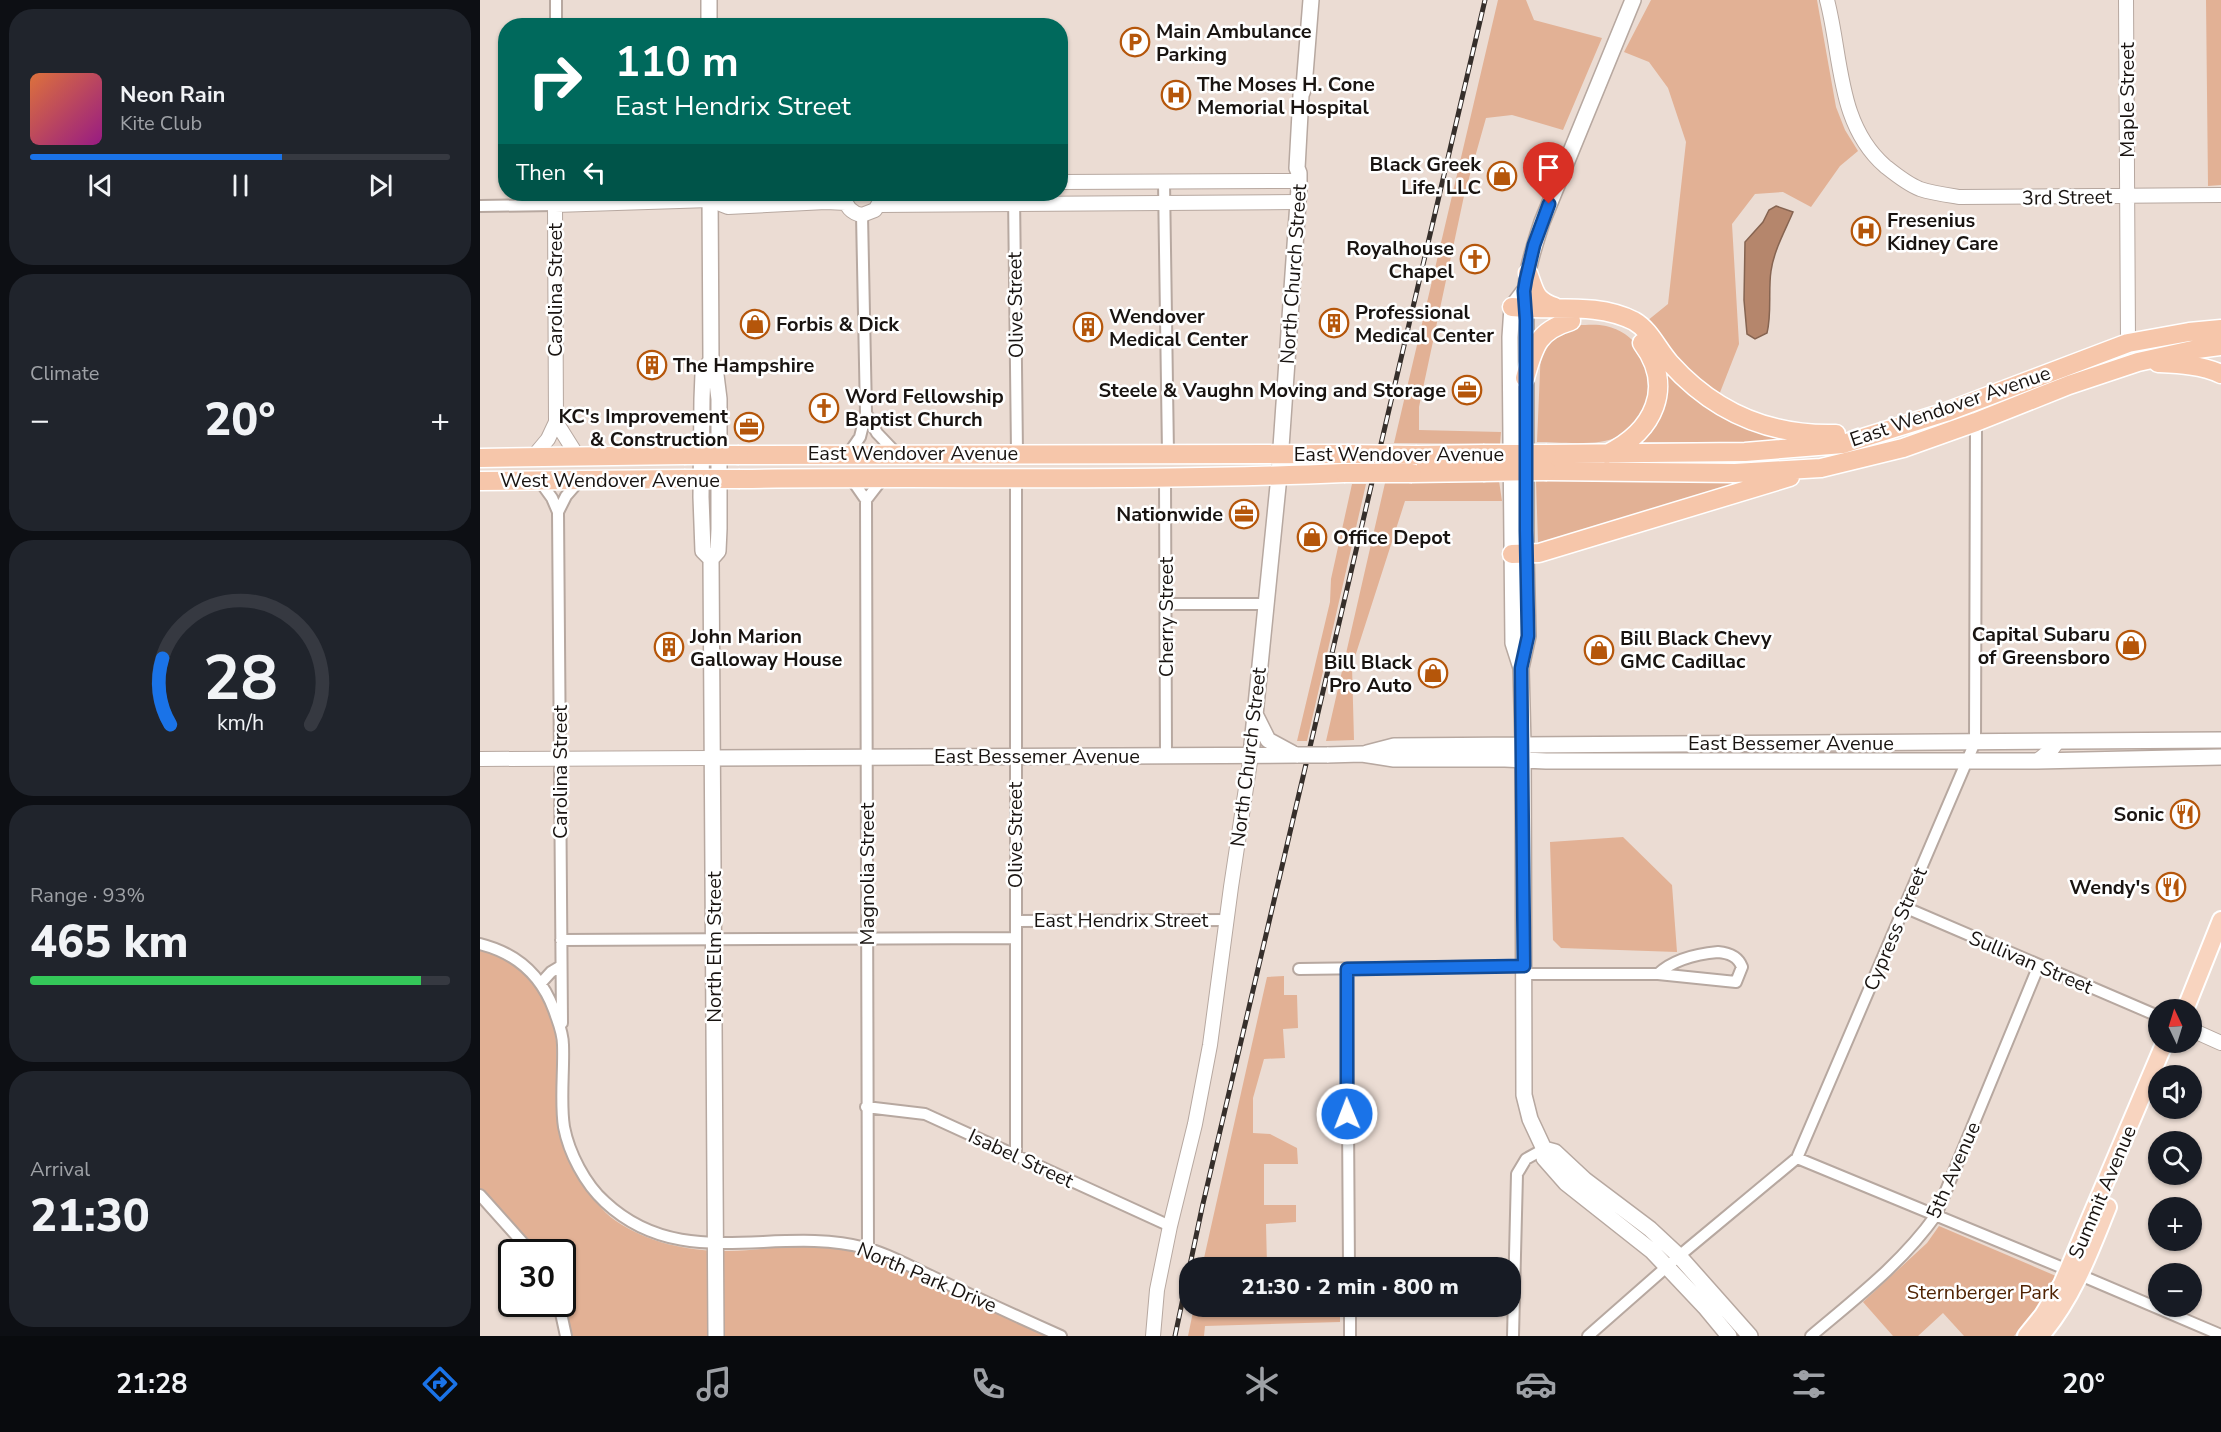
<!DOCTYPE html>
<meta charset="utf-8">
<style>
:root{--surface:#171b24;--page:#20242c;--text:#f1f3f6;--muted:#9ea1a6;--line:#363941;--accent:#1a73e8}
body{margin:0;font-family:"Nunito Sans",sans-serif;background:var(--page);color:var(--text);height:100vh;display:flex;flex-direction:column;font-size:22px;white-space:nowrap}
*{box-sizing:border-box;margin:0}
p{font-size:20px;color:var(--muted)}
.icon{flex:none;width:33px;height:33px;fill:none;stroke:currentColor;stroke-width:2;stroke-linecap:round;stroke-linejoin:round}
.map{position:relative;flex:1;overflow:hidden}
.side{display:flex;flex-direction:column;gap:9px;padding:9px;background:#0d0f14;width:480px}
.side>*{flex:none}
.guide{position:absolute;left:18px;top:18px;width:570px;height:183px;border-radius:24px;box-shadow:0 2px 4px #0004;background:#00695c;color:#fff;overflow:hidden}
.needle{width:39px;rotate:356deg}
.controls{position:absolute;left:1668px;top:999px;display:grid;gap:12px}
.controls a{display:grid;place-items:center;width:54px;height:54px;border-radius:50%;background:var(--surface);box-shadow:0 2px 4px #0004;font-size:30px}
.speed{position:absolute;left:18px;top:1239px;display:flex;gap:12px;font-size:30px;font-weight:700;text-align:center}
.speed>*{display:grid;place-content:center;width:78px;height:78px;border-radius:50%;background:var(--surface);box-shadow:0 2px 4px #0004;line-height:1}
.speed .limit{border:3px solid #111;border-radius:9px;background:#fff;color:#111}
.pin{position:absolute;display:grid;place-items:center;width:51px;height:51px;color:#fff;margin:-62px -26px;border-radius:50% 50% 50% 0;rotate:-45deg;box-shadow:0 0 6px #0007}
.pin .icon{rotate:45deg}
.me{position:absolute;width:66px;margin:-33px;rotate:359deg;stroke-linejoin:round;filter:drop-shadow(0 0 4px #0008)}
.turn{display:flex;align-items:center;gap:21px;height:126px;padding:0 18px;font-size:27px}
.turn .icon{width:78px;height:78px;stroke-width:2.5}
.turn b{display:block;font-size:42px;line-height:51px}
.then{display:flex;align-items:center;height:57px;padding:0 18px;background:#0003;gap:12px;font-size:22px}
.big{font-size:45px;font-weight:800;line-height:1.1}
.side .tile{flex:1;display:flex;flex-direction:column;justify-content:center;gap:9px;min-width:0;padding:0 21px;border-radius:24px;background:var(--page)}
.side .dial{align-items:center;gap:0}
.dial svg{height:156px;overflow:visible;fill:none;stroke:var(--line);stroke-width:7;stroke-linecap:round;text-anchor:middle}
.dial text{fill:var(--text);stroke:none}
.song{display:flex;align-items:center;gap:18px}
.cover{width:72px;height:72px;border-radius:9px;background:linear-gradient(135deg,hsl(20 70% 55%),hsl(310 70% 35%))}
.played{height:6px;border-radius:3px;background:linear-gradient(90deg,var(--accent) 60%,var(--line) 60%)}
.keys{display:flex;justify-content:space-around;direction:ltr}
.heat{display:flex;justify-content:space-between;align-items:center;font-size:33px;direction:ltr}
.charge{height:9px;border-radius:4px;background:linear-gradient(90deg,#34c759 93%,var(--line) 0)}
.trip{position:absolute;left:699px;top:1257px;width:342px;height:60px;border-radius:24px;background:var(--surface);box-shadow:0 2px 4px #0004;font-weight:800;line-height:60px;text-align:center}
.tab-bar{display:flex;height:96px;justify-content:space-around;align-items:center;background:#090b0e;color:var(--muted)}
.tab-bar .icon{width:42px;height:42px}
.tab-bar .current{color:var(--accent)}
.tab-bar b{font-size:27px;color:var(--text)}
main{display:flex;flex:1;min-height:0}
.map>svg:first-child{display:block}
.green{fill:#e2b195}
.water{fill:#b5866c;stroke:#866451;stroke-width:1.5}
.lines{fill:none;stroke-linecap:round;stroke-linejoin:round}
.minor-casing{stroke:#b7a8a0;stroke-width:14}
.tertiary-casing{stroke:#b7a8a0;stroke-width:16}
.secondary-casing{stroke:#b7a8a0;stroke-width:18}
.primary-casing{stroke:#fff;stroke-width:20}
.trunk-casing{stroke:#fff;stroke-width:21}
.minor{stroke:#fff;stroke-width:10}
.tertiary{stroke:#fff;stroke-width:14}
.secondary{stroke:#fff;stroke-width:15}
.primary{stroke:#f8d4bf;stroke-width:16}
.trunk{stroke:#f6c6aa;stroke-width:18}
.rail-casing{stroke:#362f2b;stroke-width:5}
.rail{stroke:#fff;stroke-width:3;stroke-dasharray:9;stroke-linecap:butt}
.secondary-bridge-casing{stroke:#b7a8a0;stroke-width:18;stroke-linecap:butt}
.trunk-bridge-casing{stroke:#fff;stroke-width:21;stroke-linecap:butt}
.secondary-bridge{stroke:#fff;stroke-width:15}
.trunk-bridge{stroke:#f6c6aa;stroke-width:18}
.route-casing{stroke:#114b97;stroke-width:15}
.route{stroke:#1a73e8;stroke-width:10}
.labels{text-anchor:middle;stroke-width:5;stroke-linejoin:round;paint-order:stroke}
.poi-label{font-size:20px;font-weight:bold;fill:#191411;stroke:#fff;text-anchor:start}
.street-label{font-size:20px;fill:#191411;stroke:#fff}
.park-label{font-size:20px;fill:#502303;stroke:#fff}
</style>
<main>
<section class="side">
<div class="tile">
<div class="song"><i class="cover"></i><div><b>Neon Rain</b><p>Kite Club</p></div></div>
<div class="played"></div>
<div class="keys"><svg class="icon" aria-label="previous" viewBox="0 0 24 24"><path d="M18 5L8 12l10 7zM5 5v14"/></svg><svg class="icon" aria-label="pause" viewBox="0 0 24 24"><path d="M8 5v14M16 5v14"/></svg><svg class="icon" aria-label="next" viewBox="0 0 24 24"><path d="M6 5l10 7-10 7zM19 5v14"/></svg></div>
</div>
<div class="tile"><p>Climate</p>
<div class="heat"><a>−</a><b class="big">20°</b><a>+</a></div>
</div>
<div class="tile dial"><svg viewBox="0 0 100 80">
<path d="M14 69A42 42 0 1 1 86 69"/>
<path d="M14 69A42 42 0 0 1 10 35" stroke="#1a73e8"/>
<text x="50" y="56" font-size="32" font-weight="700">28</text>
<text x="50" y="72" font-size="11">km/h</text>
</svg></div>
<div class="tile"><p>Range · 93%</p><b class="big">465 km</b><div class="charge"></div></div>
<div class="tile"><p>Arrival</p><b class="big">21:30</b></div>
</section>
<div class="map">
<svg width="1741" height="1336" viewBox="0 0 1741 1336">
<rect width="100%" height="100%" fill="#ebdcd3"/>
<!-- green -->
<path class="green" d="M1018 0H1046L1054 20 1122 38 1083 130 1032 115 1006 118 984 196 939 407V430L1021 432 1020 444 914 443Z
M1171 0H1337L1356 107 1365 130 1378 151 1360 166 1331 207 1303 192 1275 194 1252 224 1259 344 1239 395 1203 369 1167 321 1188 304 1206 142 1188 88 1169 62 1144 52Z
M1726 0H1741V185L1728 186Z
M1099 325C1107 325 1118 324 1126 326 1178 338 1185 410 1139 436 1120 447 1080 442 1057 442L1061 348 1071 336Z
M1178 360 1192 374 1320 438 1268 442H1151L1161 433Z
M1288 478 1066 543H1058L1056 480Z
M1019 481 1022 501H925L872 666 874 740 846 741 905 483Z
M872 484H886L827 741H817L850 602 851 579Z
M1143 837 1192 885 1197 952 1081 948 1073 940 1070 842Z
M0 948C11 953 24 956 34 962 54 974 73 1007 75 1030 79 1062 73 1094 79 1125 82 1146 91 1162 101 1180 111 1195 121 1211 136 1221 168 1243 211 1252 249 1251 282 1250 315 1244 349 1246 367 1247 385 1253 402 1259L570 1336H91L83 1300 82 1252H58L42 1232 0 1188Z
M804 976V995H817L818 1028 803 1029 805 1058 784 1059 773 1098V1133L790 1134 817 1148 818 1164H784V1205H816V1222L786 1224 787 1266 722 1267 787 977Z
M1459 1226 1576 1276 1556 1310 1534 1336H1484L1463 1313 1438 1336H1413L1383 1302 1447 1243Z
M714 1307H860V1322L725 1326 724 1336H708Z"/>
<!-- water -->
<path class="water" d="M1296 206 1313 212C1305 231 1294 250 1291 271 1288 291 1292 312 1287 333L1275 339 1267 334 1264 300 1265 242 1283 222 1289 210Z"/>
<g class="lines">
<!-- minor casing -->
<g class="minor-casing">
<path id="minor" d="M76 26V0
M684 182 688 453
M534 194 537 453
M0 206 75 205V194
M386 413 397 433 416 453
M369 453 380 437 386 413 382 215
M370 477 386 500
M536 478V1156
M685 478 686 755
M59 480 72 498 78 512
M686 604H787
M1424 907 1678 1016
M536 921 747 920
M81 940 535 938
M0 944C36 953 61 975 74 1010 78 1022 83 1032 83 1045 84 1071 80 1102 84 1127 89 1153 105 1184 125 1202 202 1274 296 1224 386 1248 409 1254 431 1267 453 1277 495 1297 538 1317 581 1336
M1238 952C1249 953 1258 956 1262 967L1256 982 1178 974C1194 959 1216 954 1238 952Z
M819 969 1044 966
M867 969 869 1268
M1044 974H1178
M61 983 71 972 81 966
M82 1023 78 512 86 496 100 480
M386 1107 445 1114 690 1226
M1317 1158 1588 1270
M0 1195 51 1252
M388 1248 386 500 403 478
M1600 1275 1741 1335
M79 1304 86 1336
M870 1306V1336
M1033 1336 1037 1174 1046 1159 1064 1149
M1108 1336 1199 1256 1317 1158 1495 742 1496 422
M1331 1336C1376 1298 1422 1263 1456 1215L1559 965"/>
</g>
<!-- tertiary casing -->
<g class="tertiary-casing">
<path id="tertiary" d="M1347 0C1362 57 1357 124 1405 166 1415 174 1427 184 1440 189 1452 193 1467 195 1480 197L1741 195
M1646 0 1648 343
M580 182 819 181
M365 196C365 206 371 213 382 215L395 210 401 200V194
M399 205 818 202
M76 422 98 457
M53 457 68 439 76 422 75 205 230 200 248 207 346 202 366 203
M0 759 232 758
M1557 761 1572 749 1578 741
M1712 1030 1741 1043
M673 1336 677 1290 690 1226 715 1124 730 1045 751 887 771 755"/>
</g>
<!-- secondary casing -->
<g class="secondary-casing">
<path id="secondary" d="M229 0V26
M230 194 231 360 236 375 239 399V529L238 551 231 559 236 1336
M1044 291 1032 307 1030 337 1033 643 1041 668 1043 745 1044 1095 1050 1119 1064 1149V1158L1086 1183 1172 1251 1225 1307 1249 1336
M231 360 223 374 222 399 221 497 223 551 231 559
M1041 668 1048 636 1046 553V309C1043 278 1053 250 1062 222L1153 0
M776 716 788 740 812 753
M887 753 914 746 1741 740
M771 755 799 476 819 188V173L817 168 821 95 824 87 831 0
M847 755 882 754 914 759H1025L1066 761H1557L1741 757
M232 758 818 755
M1064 1149 1075 1152 1105 1180 1170 1229 1199 1256 1270 1336"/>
</g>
<!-- primary casing -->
<g class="primary-casing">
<path id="primary" d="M1705 1010 1741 920
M1563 1333C1594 1296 1610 1251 1628 1207
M1546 1336 1563 1315 1582 1284 1685 1042"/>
</g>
<!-- trunk casing -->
<g class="trunk-casing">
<path id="trunk" d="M1048 273C1055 291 1054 300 1075 307
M1032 307C1073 311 1117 302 1154 321 1170 330 1178 350 1190 363 1234 412 1290 436 1356 434
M1678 363C1698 364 1722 365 1741 374
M1045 378C1054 347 1057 331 1091 321
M1067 454 1265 452 1363 444 1466 412 1648 343 1709 332 1741 329
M1127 454C1174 431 1195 387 1162 343
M259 455 867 454
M937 455 1003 454
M0 458 204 455
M1067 471 1255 473 1341 468 1423 448 1496 422 1589 385 1658 362 1717 349 1741 346
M932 473 1003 472
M260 479C461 476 663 482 864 473
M0 481 204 479
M1032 554 1059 553 1310 477"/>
</g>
<!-- minor -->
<use href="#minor" class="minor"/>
<!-- tertiary -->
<use href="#tertiary" class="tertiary"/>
<!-- secondary -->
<use href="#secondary" class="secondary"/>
<!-- primary -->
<use href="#primary" class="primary"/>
<!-- trunk -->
<use href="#trunk" class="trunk"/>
<!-- rail casing -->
<g class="rail-casing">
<path id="rail" d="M695 1336 722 1208 1005 0"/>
</g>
<!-- rail -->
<use href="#rail" class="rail"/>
<!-- secondary-bridge casing -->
<g class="secondary-bridge-casing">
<path id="secondary-bridge" d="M818 755H847"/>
</g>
<!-- trunk-bridge casing -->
<g class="trunk-bridge-casing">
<path id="trunk-bridge" d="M867 454 937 455
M1003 454H1067
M204 455H259
M1003 472 1067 471
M864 473H932
M204 479H260"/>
</g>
<!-- secondary-bridge -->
<use href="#secondary-bridge" class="secondary-bridge"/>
<!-- trunk-bridge -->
<use href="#trunk-bridge" class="trunk-bridge"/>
</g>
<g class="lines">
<!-- route casing -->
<g class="route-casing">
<path id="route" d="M867 1114V969L1044 966 1041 668 1048 636 1046 531V320L1044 291 1046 279 1054 245 1069 204"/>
</g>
<!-- route -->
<use href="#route" class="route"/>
</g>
<!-- icons -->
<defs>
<g id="parking-ring" transform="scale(1.5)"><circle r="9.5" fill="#fff" stroke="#b5560a" stroke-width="1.5"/><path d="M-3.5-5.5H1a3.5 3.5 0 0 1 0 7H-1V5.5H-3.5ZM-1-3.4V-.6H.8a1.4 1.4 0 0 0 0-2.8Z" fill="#b5560a"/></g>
<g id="hospital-ring" transform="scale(1.5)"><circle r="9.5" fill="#fff" stroke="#b5560a" stroke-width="1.5"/><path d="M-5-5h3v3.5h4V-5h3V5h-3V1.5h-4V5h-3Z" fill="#b5560a"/></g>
<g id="shop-ring" transform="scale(1.5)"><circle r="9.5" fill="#fff" stroke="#b5560a" stroke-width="1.5"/><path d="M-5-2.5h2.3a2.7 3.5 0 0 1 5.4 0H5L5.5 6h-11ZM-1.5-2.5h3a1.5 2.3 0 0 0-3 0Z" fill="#b5560a"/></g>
<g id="church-ring" transform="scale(1.5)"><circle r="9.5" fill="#fff" stroke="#b5560a" stroke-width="1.5"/><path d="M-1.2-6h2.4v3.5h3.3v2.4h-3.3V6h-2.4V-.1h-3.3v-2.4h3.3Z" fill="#b5560a"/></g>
<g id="building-ring" transform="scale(1.5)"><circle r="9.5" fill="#fff" stroke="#b5560a" stroke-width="1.5"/><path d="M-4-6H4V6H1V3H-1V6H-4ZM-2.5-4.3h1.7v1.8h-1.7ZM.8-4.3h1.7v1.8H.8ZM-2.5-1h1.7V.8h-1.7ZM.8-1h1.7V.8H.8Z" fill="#b5560a"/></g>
<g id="office-ring" transform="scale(1.5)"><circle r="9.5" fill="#fff" stroke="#b5560a" stroke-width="1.5"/><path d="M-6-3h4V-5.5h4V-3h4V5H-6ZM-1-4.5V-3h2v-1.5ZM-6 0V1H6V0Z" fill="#b5560a"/></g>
<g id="restaurant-ring" transform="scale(1.5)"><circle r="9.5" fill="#fff" stroke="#b5560a" stroke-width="1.5"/><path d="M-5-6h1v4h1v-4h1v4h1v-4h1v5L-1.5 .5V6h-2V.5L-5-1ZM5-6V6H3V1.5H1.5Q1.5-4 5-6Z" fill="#b5560a"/></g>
</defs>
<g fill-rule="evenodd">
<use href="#parking-ring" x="655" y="42"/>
<use href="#hospital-ring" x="696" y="95"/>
<use href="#shop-ring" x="1022" y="176"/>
<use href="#hospital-ring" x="1386" y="231"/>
<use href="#church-ring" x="995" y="259"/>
<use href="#building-ring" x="854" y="323"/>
<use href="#shop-ring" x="275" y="324"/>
<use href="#building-ring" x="608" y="327"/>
<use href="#building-ring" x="172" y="365"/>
<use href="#office-ring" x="987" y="390"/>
<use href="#church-ring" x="344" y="408"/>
<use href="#office-ring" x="269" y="427"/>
<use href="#office-ring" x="764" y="514"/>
<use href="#shop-ring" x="832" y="537"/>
<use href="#shop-ring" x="1651" y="645"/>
<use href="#building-ring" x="189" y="647"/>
<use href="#shop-ring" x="1119" y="650"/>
<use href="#shop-ring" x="953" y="673"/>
<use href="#restaurant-ring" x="1705" y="814"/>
<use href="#restaurant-ring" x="1691" y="887"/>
</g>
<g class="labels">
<!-- poi labels -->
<g class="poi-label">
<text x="676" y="38">Main Ambulance<tspan x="676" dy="23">Parking</tspan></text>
<text x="717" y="91">The Moses H. Cone<tspan x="717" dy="23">Memorial Hospital</tspan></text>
<text x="1001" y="171" text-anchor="end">Black Greek<tspan x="1001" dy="23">Life. LLC</tspan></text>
<text x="1407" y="227">Fresenius<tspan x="1407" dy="23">Kidney Care</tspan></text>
<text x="974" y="255" text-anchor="end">Royalhouse<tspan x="974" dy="23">Chapel</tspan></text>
<text x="875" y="319">Professional<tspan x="875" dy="23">Medical Center</tspan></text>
<text x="629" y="323">Wendover<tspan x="629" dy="23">Medical Center</tspan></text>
<text x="296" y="331">Forbis &amp; Dick</text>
<text x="193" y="372">The Hampshire</text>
<text x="966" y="397" text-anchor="end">Steele &amp; Vaughn Moving and Storage</text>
<text x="365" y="403">Word Fellowship<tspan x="365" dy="23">Baptist Church</tspan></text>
<text x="248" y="423" text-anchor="end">KC's Improvement<tspan x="248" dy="23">&amp; Construction</tspan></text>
<text x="743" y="521" text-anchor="end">Nationwide</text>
<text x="853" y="544">Office Depot</text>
<text x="1630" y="641" text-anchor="end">Capital Subaru<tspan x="1630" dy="23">of Greensboro</tspan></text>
<text x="210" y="643">John Marion<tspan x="210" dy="23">Galloway House</tspan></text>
<text x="1140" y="645">Bill Black Chevy<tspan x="1140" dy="23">GMC Cadillac</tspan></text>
<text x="932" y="669" text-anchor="end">Bill Black<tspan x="932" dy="23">Pro Auto</tspan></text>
<text x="1684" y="821" text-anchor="end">Sonic</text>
<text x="1670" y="894" text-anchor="end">Wendy's</text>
</g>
<!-- street labels -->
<g class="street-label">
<text transform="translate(1647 100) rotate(-90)" y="7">Maple Street</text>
<text transform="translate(1587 197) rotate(-1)" y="7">3rd Street</text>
<text transform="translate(813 274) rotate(-86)" y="7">North Church Street</text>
<text transform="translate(75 290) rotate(-90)" y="7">Carolina Street</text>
<text transform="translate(535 305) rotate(-91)" y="7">Olive Street</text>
<text transform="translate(1470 406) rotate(-19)" y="7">East Wendover Avenue</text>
<text x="433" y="460">East Wendover Avenue</text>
<text x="919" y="461">East Wendover Avenue</text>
<text x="130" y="487">West Wendover Avenue</text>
<text transform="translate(686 617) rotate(-90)" y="7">Cherry Street</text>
<text x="1311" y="750">East Bessemer Avenue</text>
<text x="557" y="763">East Bessemer Avenue</text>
<text transform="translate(768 757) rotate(-83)" y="7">North Church Street</text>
<text transform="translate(80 772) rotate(-90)" y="7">Carolina Street</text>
<text transform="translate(535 835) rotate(-90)" y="7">Olive Street</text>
<text transform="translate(387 874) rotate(-90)" y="7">Magnolia Street</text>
<text x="641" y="927">East Hendrix Street</text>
<text transform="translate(1415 929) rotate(-67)" y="7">Cypress Street</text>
<text transform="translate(234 947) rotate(-90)" y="7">North Elm Street</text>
<text transform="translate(1551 962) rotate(23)" y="7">Sullivan Street</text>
<text transform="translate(541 1158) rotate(25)" y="7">Isabel Street</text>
<text transform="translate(1473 1170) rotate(-66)" y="7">5th Avenue</text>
<text transform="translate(1622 1192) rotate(-67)" y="7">Summit Avenue</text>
<text transform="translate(447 1277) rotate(23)" y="7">North Park Drive</text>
</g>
<!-- park labels -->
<g class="park-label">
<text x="1503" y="1299">Sternberger Park</text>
</g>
</g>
</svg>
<div class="controls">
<a><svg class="needle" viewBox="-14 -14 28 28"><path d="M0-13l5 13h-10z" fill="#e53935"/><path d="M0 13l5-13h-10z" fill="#9ea1a6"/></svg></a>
<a><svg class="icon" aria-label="sound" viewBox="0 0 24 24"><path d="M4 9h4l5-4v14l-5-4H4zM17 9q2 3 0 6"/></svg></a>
<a><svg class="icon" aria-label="search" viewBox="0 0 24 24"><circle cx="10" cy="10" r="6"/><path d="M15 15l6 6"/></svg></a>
<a>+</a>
<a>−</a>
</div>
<div class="speed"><div class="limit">30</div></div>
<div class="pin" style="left:1069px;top:204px;background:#d93025"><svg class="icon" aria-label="arrive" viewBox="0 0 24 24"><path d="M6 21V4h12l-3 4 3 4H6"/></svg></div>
<svg class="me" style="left:867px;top:1114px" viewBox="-20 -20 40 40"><circle r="17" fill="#1a73e8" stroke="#fff" stroke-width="3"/><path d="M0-11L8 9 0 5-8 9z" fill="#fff"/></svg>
<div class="trip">21:30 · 2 min · 800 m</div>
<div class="guide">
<div class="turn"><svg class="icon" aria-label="right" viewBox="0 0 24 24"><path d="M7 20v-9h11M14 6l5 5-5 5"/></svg><div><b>110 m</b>East Hendrix Street</div></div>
<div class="then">Then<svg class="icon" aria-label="left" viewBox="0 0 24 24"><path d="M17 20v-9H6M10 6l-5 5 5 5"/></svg></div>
</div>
</div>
</main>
<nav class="tab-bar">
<b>21:28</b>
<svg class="icon current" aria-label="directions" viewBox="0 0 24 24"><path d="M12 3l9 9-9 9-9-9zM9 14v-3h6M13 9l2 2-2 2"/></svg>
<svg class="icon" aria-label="music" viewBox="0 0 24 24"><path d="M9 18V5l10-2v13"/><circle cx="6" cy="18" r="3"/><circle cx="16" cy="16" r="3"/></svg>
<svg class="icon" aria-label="phone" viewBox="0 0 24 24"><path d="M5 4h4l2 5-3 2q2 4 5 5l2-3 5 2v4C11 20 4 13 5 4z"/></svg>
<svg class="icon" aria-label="climate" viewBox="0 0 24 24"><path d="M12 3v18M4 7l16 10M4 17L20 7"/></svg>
<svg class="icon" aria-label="car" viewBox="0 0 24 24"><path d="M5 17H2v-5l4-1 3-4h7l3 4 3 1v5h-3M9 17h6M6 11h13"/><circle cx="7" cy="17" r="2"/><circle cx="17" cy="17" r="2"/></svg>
<svg class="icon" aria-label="filters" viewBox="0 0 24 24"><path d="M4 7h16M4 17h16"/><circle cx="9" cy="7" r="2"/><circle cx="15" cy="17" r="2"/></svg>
<b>20°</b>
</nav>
